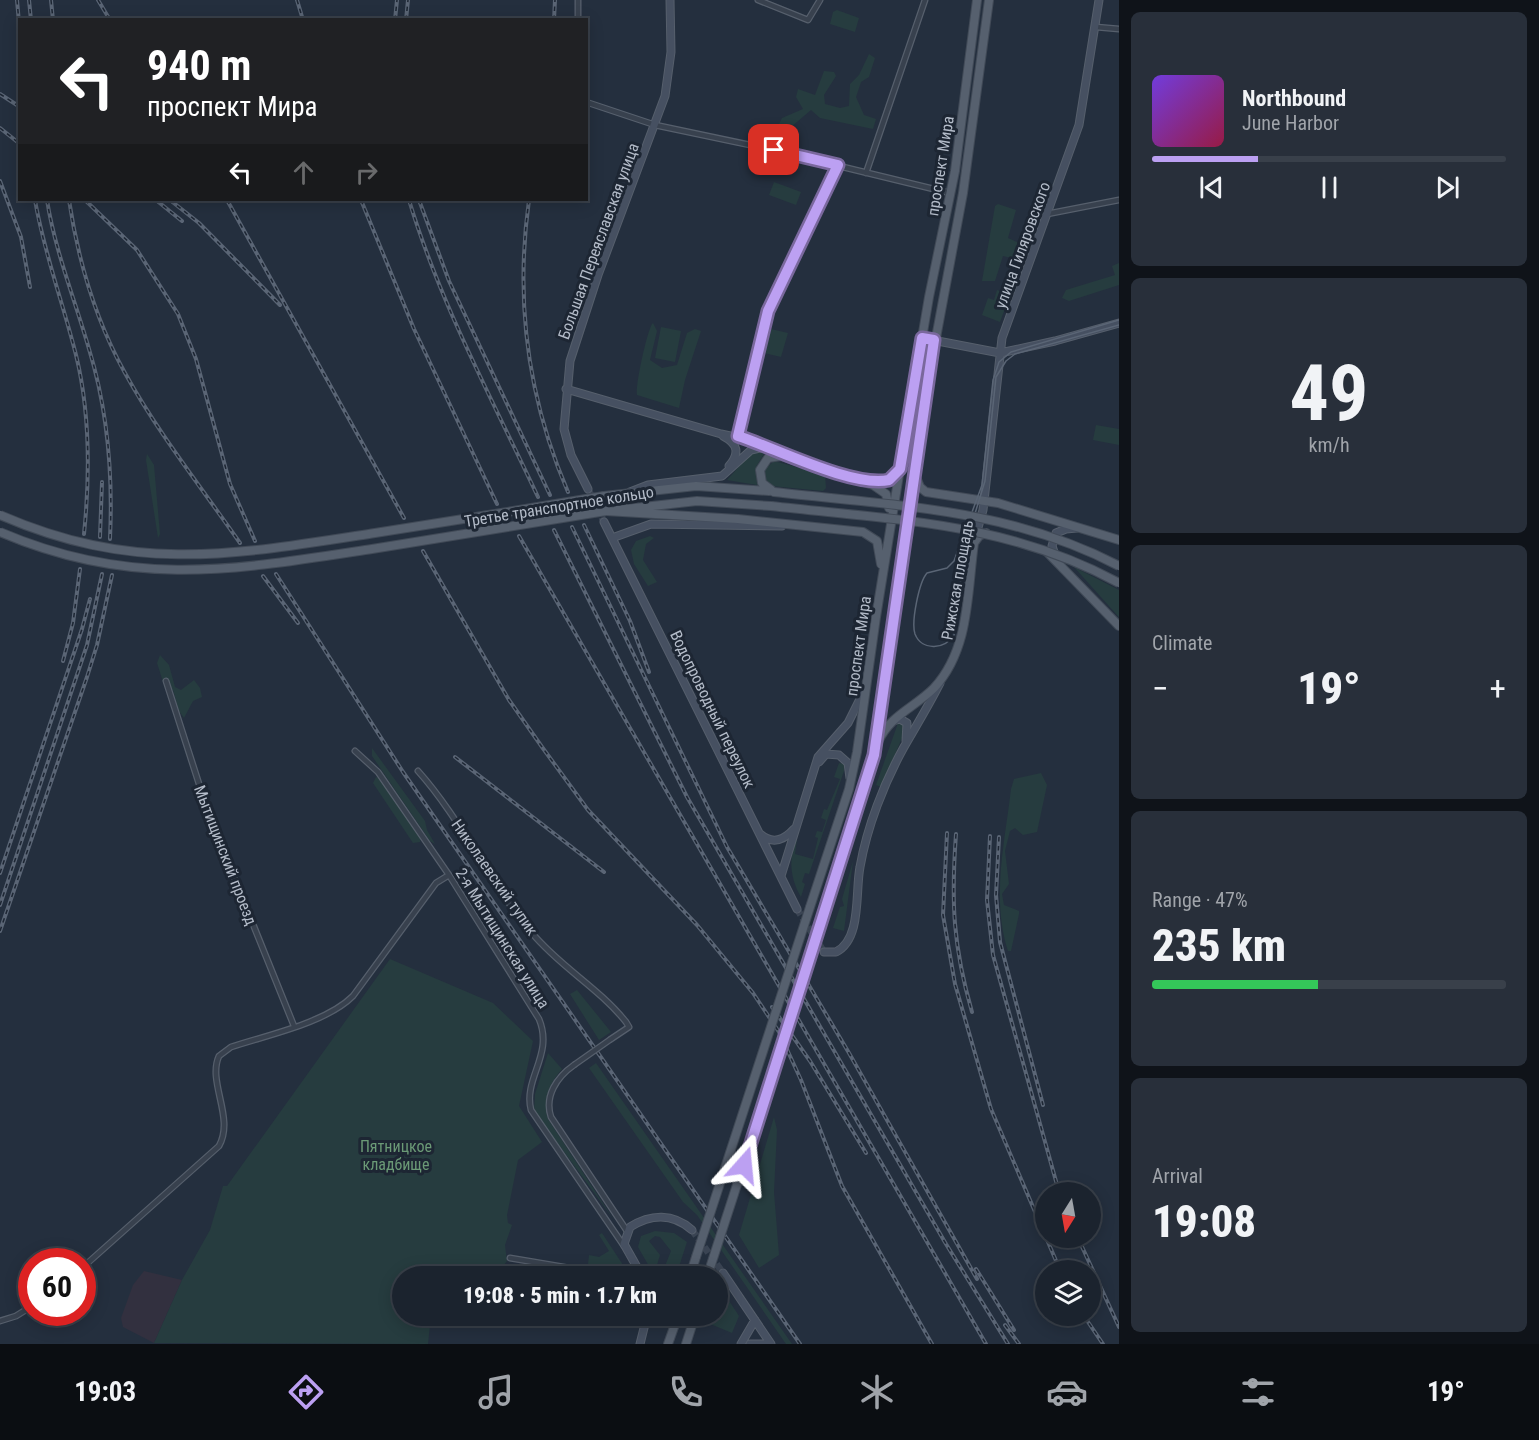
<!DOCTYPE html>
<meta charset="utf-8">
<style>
:root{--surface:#1b232e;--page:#282f3a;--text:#f1f3f6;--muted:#a0a4aa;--line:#39404a;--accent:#bca0f2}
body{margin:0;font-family:"Roboto Condensed",sans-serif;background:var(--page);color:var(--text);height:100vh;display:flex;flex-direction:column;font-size:22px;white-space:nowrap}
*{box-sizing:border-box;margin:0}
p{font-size:20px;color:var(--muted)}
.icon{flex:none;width:33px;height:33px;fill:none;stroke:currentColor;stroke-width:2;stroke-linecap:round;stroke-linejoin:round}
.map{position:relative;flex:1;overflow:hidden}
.side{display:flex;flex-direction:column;gap:12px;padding:12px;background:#0f1319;width:420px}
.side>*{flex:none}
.banner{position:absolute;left:18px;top:18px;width:570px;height:183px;border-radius:0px;box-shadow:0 3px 15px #0003,0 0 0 2px var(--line);background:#202124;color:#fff;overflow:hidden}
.needle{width:39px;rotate:191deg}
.fabs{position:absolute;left:1035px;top:1182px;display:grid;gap:12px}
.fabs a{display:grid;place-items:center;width:66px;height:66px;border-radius:50%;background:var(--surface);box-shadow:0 3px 15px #0003,0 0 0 2px var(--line);font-size:30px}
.speed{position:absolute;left:18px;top:1248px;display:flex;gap:12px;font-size:30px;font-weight:700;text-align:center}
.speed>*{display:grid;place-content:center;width:78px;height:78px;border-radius:50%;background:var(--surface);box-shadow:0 3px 15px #0003,0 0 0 2px var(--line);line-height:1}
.speed .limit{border:9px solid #d22;background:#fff;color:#111}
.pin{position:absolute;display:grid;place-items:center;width:51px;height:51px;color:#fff;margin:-26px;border-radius:12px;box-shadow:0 3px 9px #0006}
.me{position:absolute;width:66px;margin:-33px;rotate:18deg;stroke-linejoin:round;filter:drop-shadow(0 0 4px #0008)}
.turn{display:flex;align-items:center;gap:21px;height:126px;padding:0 30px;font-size:27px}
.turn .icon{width:78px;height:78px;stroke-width:2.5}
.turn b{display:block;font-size:42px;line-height:51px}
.lanes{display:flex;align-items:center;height:57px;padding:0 30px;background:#0003;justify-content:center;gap:30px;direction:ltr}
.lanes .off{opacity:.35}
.big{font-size:45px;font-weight:800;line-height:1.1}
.side .tile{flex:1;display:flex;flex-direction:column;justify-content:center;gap:9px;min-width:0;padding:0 21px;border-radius:9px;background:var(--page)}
.side .dial{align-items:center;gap:0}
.dial b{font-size:78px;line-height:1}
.song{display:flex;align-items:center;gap:18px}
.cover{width:72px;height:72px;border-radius:9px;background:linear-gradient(135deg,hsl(260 70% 55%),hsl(340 70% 35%))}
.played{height:6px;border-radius:3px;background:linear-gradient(90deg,var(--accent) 30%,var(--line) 30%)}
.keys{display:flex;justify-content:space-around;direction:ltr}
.heat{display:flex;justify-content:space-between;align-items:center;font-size:33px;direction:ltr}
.charge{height:9px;border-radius:4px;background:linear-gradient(90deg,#34c759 47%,var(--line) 0)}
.trip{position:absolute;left:392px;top:1266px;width:336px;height:60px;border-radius:30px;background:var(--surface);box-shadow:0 3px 15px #0003,0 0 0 2px var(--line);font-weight:800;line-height:60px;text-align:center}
.tab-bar{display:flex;height:96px;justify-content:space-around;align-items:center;background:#0b0e12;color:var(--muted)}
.tab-bar .icon{width:42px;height:42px}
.tab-bar .on{color:var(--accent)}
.tab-bar b{font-size:27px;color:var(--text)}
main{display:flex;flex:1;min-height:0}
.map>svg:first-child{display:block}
.medical{fill:#32303f}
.green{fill:#263c3f}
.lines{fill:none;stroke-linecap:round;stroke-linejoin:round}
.secondary-tunnel{stroke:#3a4453;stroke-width:7;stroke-dasharray:7 3.5;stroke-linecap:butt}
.street-casing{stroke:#565f6c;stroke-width:7}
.secondary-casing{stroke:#565f6c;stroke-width:9}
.primary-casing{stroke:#414a57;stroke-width:10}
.street{stroke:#38414e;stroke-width:4.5}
.secondary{stroke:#465061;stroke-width:7}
.primary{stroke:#56606e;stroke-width:8}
.tram{stroke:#5a6575;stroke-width:1.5}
.rail-casing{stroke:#5a6575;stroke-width:4}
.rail{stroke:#1d2633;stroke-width:1.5;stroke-dasharray:4.5;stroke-linecap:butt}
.street-bridge-casing{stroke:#565f6c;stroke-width:7;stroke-linecap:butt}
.primary-bridge-casing{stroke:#414a57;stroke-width:10;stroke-linecap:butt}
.street-bridge{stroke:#38414e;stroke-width:4.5}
.primary-bridge{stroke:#56606e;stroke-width:8}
.route-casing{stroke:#7a689d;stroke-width:15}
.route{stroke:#bca0f2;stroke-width:10}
.labels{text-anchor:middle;stroke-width:6;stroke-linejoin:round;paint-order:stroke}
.street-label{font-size:16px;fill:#b4bcc9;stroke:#1d2633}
.park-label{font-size:16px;fill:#6b9a76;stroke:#1d2633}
</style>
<main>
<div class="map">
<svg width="1119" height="1344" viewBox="0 0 1119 1344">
<rect width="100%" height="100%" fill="#242f3e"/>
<!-- medical -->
<path class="medical" d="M144 1271 182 1280 154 1343 123 1327 121 1318 133 1285Z"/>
<!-- green -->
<path class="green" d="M837 10 859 18 855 32 830 24 833 12Z
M869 54 875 58 869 77 861 82 856 97 864 115 876 119 873 129 820 118 811 110 784 133 776 130 782 118 803 109 796 97 798 89 815 95 824 71 834 72 836 76 824 95 825 104 840 108 849 106 850 84 859 75Z
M774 182 801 192 796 205 769 195Z
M998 204 1016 210 1008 238 1028 247 1019 260 1003 256 995 281H982L995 206Z
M1119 263V285L1069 301 1062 298 1066 290 1115 275 1112 266Z
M997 290 1010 295 1000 322 982 315 988 298 994 300Z
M653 323 657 331 650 360 662 368 677 365 687 333 695 329 701 331 685 380 679 408 637 395C635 386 648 326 653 323Z
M661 327 681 331 675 362 655 358Z
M771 329 788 333 781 357 764 353Z
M1096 425 1119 429V445L1093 440Z
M759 450 765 452 756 467 757 485 727 480 753 451Z
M147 454 154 465 160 534 158 538 146 460Z
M774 461 825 475 826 488 823 491 771 486 764 478 765 469Z
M650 536 654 538 646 544 643 560 657 582 648 586 634 564 631 550 636 541Z
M1074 567 1119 590V617L1117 615Z
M160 655 169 665 175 687 181 690 194 680 200 688 202 697 193 701 184 718 179 711 173 690 165 688 157 663Z
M898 723 903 724 905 731 881 787 876 785Z
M372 748 425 821 427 830 435 844 430 841 372 756Z
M839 763 844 764V771L809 874 805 873 802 882 805 884 801 897C790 879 788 857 797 839L795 854 813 859 818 838 815 837 817 831 822 832 826 820 821 818 824 809 827 810 840 779 834 777Z
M1041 773 1047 785 1037 832 1023 835 1015 828 1010 831 1005 851 1009 884 1002 894 1004 905 1019 911V914L1011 951H1008C991 898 1005 842 1011 789L1014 779Z
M376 777 380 779 421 838 420 842 413 843 373 783Z
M853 861 844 931 833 928 840 907 844 906 842 899Z
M390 959 493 1003 533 1041 519 1106 542 1142 518 1160 507 1215 508 1223 512 1225 505 1245 507 1261 495 1276H402V1316H431L428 1344 154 1343 182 1280 210 1230 223 1186H227Z
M577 990 611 1032 599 1040 570 994Z
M548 1053 562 1069C550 1083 542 1100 548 1119L614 1220 534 1111 535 1094Z
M596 1063 792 1344H786L697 1215 683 1202 589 1068Z
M774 1117 777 1130 774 1192 779 1255 759 1268 739 1235Z
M655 1231 674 1233 687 1242 676 1276H661L671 1251 660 1237 655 1236 649 1241 660 1255 654 1275 638 1247 641 1236Z
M602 1233 625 1268 624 1271 588 1264 589 1255 599 1257 609 1251 599 1235Z
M720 1287 739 1316 732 1333 708 1323 710 1316H717V1292Z"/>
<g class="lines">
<!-- secondary-tunnel -->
<path class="secondary-tunnel" d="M588 489 604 522
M797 909 824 952
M692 1230 723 1273"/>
<!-- street casing -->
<g class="street-casing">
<path id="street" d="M578 0V20
M758 0 808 20 820 0
M1096 27 1119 29
M586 102 655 125 769 149 950 193
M866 173 925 0
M1047 214 1119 200
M738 436 768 311 838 165
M166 681 209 815 294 1026
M355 751 378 772 449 875 539 1019C554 1055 523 1078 531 1110L624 1246
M418 771C462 820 489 883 532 933 559 966 599 988 626 1022L629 1027 611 1039
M574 1065C557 1077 544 1096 551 1117L627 1231
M510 1258 617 1276
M82 1268 219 1146C235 1118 207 1082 219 1056L231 1047C267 1035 326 1023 353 996L436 883 449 875
M0 1321 16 1316 32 1306"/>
</g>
<!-- secondary casing -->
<g class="secondary-casing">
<path id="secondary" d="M922 338 1000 353 1055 341 1119 323
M566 389 721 434 758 442 790 457
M723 436C738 444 740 453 729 466
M588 489 571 455 564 429 570 361 598 275 665 96 671 52 670 0
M630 492 648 485 722 476 751 450 765 447
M604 522 797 909
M612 538 651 524 782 526
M975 538 983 510 1002 338 1079 125 1099 0
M1056 558 1052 546 1056 533 1066 529 1077 528
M893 721 900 719 907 723 906 741
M819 762 826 754 839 755 848 763 850 778
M760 834C773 845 784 840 794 829
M781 876 818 757 848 723 863 693
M824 952H836C862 939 855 892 860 867 867 827 884 783 904 747 916 726 929 705 940 683
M723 1273 771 1344
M642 1276 624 1244 630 1227C651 1214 673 1213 692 1230
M640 1344 647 1316
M741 1344 755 1320
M750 1344H764"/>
</g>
<!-- primary casing -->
<g class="primary-casing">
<path id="primary" d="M915 475 920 487 926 492 998 503 1119 540
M867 479 886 481 899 470
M774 492 762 483 760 470 768 458 781 456 873 485 886 494 889 508
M604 496 696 486 769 491
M617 510 697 501 771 506
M606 511 738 519 863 532 877 541 881 564
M1048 553 1119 626
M878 742C890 715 914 708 934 688 970 649 967 593 974 543L979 536 986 533
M810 907 849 789 857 752 876 617 903 450 929 297 955 171 977 0
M821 926 874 755 894 623 922 413 963 193 989 0
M690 1276 696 1257
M668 1344 678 1316
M686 1344 695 1316"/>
</g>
<!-- street -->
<use href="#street" class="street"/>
<!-- secondary -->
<use href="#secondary" class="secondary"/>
<!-- primary -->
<use href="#primary" class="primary"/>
<!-- tram -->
<path class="tram" d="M1119 320 1011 352 999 362 993 380 982 485 954 561 947 568 927 573C919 582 911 622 915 634 922 652 946 649 954 635L965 546 985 481 996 377 1006 361 1015 354 1119 325"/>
<!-- rail casing -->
<g class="rail-casing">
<path id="rail" d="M17 0 20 34
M29 0 31 20
M51 0 53 20
M98 0 110 20
M297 0 303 20
M395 20 397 0
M406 20 408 0
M554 20 555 0
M0 94 20 107
M0 128 20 144
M0 181 21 237 30 287
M35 200C44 253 63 303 76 355 90 412 90 475 84 534
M47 200C55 251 75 300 89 349 108 411 113 474 110 539
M69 200C78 260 95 319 125 373 158 433 201 487 240 543
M85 200 137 250 178 314 196 359 230 484 255 541
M156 200 182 221
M170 200 199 223 280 305
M227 200 404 518
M361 200 414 329 497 504
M409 200C440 303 492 399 538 497
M419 200 449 281 550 495
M529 200C515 300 528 399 568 492
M584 525 630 621 649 672
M572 527 727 847 849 1053 977 1279
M554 530 687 797 946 1244 1008 1344
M519 536 986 1344
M100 537 102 482
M423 551 509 700 542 747 588 810 697 925 753 993 779 1032 801 1080 842 1186 932 1344
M276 574 403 772 800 1344
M263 576 298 623
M63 661 73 623 80 569
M455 757 604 872
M947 833 943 915 955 984 991 1109 1060 1270
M956 834C951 902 953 946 972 1012
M990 836 987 900 993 955 1059 1192
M999 837 996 895 1000 942 1043 1105
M0 873 82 629 90 599
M0 905 87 645 102 574
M0 931 87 677 97 645 112 575
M772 1007 810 1061 866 1153
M1078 1238 1119 1327
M976 1269 1014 1330
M1084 1316 1103 1344
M1005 1325 1019 1344"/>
</g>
<!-- rail -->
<use href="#rail" class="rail"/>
<!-- street-bridge casing -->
<g class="street-bridge-casing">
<path id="street-bridge" d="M574 1065 611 1039"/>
</g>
<!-- primary-bridge casing -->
<g class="primary-bridge-casing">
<path id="primary-bridge" d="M774 492C896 506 1008 508 1119 566
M771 506C894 520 1007 522 1119 583
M0 515C136 574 234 555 375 533 451 521 528 509 604 496
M0 532C133 589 235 570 372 549 450 537 528 524 606 511
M696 1257 810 907
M708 1274 821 926"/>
</g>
<!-- street-bridge -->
<use href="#street-bridge" class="street-bridge"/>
<!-- primary-bridge -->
<use href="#primary-bridge" class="primary-bridge"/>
</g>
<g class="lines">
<!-- route casing -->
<g class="route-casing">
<path id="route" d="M744 1165 874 755 934 340 922 338 900 469 889 480C853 488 775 448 738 436L768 311 838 165 774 150"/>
</g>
<!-- route -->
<use href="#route" class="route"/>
</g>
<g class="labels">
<!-- street labels -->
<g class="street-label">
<text transform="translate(940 166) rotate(-81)" y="6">проспект Мира</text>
<text transform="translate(598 241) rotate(-70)" y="6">Большая Переяславская улица</text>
<text transform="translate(1022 245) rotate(-70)" y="6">улица Гиляровского</text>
<text transform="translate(559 506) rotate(-9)" y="6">Третье транспортное кольцо</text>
<text transform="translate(957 580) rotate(-80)" y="6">Рижская площадь</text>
<text transform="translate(858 646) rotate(-82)" y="6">проспект Мира</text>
<text transform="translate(713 709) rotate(64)" y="6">Водопроводный переулок</text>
<text transform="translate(226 855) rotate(69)" y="6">Мытищинский проезд</text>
<text transform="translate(495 877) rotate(55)" y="6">Николаевский тупик</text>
<text transform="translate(503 938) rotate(58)" y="6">2-я Мытищинская улица</text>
</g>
<!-- park labels -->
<g class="park-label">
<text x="396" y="1152">Пятницкое<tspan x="396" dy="18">кладбище</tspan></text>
</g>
</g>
</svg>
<div class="fabs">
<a><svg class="needle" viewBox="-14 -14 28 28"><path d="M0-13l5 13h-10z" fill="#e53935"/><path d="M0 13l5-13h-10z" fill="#a0a4aa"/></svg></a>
<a><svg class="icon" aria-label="layers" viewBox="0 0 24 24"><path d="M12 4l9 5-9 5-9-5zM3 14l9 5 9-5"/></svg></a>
</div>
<div class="speed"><div class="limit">60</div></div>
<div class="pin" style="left:774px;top:150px;background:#d93025"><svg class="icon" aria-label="arrive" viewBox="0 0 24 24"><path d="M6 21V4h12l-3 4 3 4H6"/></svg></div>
<svg class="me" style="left:744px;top:1165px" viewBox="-20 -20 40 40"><path d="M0-17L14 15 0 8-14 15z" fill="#bca0f2" stroke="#fff" stroke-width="4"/></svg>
<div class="trip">19:08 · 5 min · 1.7 km</div>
<div class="banner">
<div class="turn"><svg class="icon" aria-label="left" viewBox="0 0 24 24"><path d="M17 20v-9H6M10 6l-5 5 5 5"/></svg><div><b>940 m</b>проспект Мира</div></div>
<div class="lanes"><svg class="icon" aria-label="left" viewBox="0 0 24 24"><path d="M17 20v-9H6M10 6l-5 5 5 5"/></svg><svg class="icon off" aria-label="ahead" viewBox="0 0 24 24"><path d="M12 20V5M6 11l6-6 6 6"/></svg><svg class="icon off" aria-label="right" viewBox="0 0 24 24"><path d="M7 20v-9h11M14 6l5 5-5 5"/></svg></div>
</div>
</div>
<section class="side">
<div class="tile">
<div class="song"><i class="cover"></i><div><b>Northbound</b><p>June Harbor</p></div></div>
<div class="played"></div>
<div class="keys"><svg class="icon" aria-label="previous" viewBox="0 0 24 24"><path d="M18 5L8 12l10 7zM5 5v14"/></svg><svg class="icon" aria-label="pause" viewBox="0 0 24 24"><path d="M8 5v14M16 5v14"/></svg><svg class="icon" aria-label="next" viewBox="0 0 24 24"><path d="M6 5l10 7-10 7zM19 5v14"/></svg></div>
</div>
<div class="tile dial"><b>49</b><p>km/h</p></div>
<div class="tile"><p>Climate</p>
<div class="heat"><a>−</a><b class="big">19°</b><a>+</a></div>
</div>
<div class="tile"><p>Range · 47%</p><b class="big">235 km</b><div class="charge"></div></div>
<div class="tile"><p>Arrival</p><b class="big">19:08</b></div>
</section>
</main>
<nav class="tab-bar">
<b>19:03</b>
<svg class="icon on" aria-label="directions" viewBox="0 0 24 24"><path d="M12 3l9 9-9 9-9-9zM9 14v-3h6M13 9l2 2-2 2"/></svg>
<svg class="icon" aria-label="music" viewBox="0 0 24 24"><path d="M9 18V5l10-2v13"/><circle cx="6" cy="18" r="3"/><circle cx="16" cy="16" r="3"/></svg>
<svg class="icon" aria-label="phone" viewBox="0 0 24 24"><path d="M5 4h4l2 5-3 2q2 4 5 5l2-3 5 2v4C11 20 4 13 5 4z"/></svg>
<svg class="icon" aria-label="climate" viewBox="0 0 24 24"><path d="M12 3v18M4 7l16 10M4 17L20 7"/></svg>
<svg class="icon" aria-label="car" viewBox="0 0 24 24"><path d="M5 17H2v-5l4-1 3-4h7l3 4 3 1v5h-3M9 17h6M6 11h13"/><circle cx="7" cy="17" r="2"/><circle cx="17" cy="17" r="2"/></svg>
<svg class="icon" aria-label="filters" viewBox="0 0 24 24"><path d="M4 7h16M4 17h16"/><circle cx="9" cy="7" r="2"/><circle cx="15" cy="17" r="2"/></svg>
<b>19°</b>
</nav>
